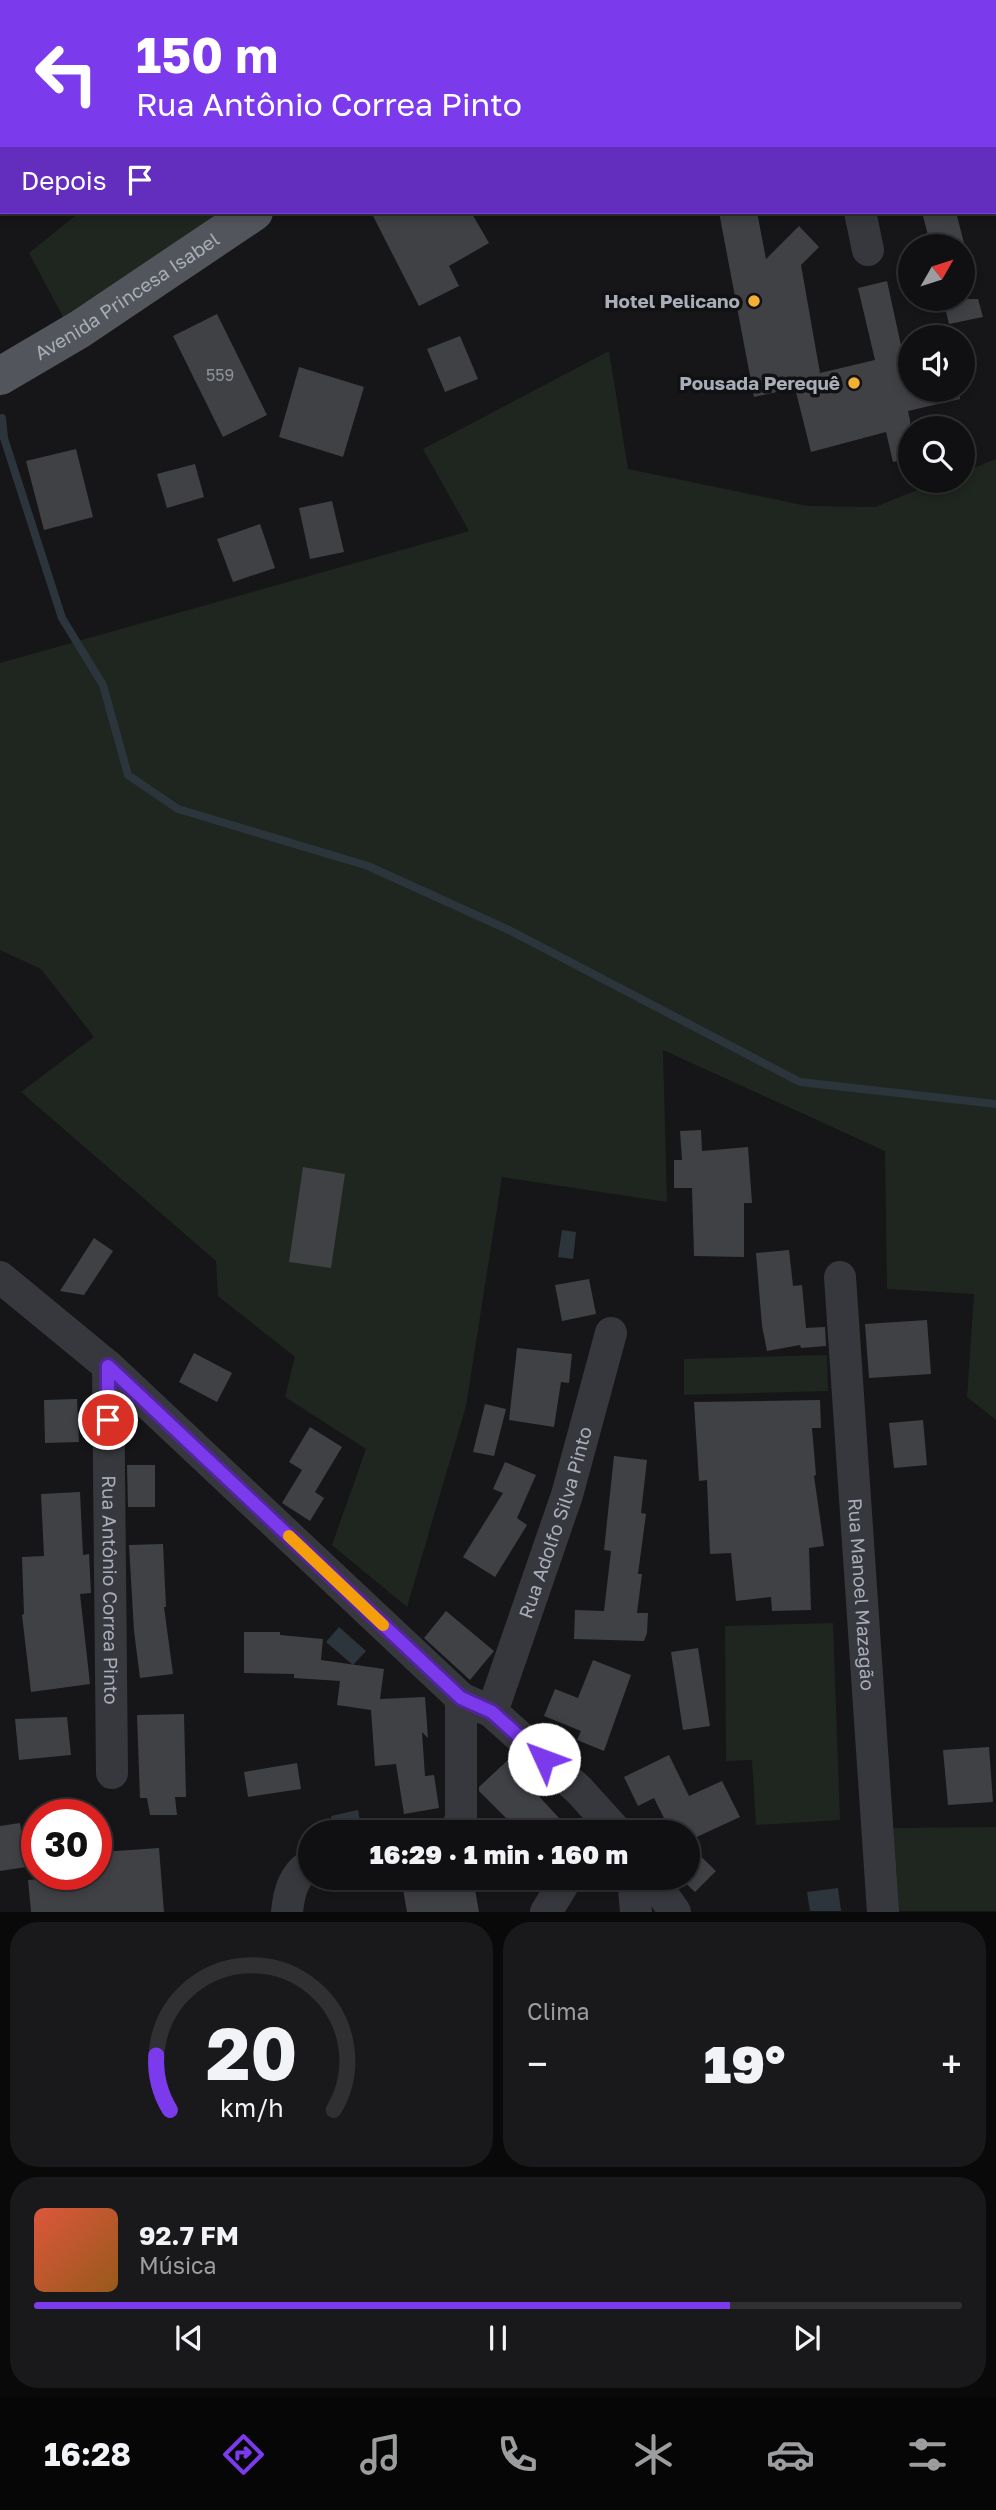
<!DOCTYPE html>
<html lang="pt">
<meta charset="utf-8">
<style>
:root{--surface:#101012;--page:#19191b;--text:#f1f3f6;--muted:#9c9d9f;--line:#303032;--accent:#7c3aed}
body{margin:0;font-family:"Golos Text",sans-serif;background:var(--page);color:var(--text);height:100vh;display:flex;flex-direction:column;font-size:26px;white-space:nowrap}
*{box-sizing:border-box;margin:0}
p{font-size:23px;color:var(--muted)}
.icon{flex:none;width:38px;height:38px;fill:none;stroke:currentColor;stroke-width:2;stroke-linecap:round;stroke-linejoin:round}
.map{position:relative;height:1912px;overflow:hidden}
.panel{display:flex;flex-direction:column;gap:10px;padding:10px;background:#09090a;flex:1}
.panel>*{flex:none}
.hud{position:absolute;left:0px;top:0px;width:998px;height:214px;box-shadow:0 4px 10px #0003,0 0 0 2px var(--line);background:#7c3aed;color:#fff;overflow:hidden}
.needle{width:46px;rotate:51deg}
.tools{position:absolute;left:898px;top:234px;display:grid;gap:14px}
.tools a{display:grid;place-items:center;width:77px;height:77px;border-radius:50%;background:var(--surface);box-shadow:0 4px 10px #0003,0 0 0 2px var(--line);font-size:35px}
.speed{position:absolute;left:21px;top:1799px;display:flex;gap:14px;font-size:35px;font-weight:700;text-align:center}
.speed>*{display:grid;place-content:center;width:91px;height:91px;border-radius:50%;background:var(--surface);box-shadow:0 4px 10px #0003,0 0 0 2px var(--line);line-height:1}
.speed .limit{border:10px solid #d22;background:#fff;color:#111}
.pin{position:absolute;display:grid;place-items:center;width:60px;height:60px;color:#fff;margin:-30px;border:4px solid #fff;border-radius:50%;box-shadow:0 2px 7px #0007}
.me{position:absolute;width:77px;margin:-38px;rotate:313deg;stroke-linejoin:round;filter:drop-shadow(0 0 5px #0008)}
.turn{display:flex;align-items:center;gap:24px;height:147px;padding:0 21px;font-size:32px}
.turn .icon{width:91px;height:91px;stroke-width:2.5}
.turn b{display:block;font-size:49px;line-height:60px}
.then{display:flex;align-items:center;height:66px;padding:0 21px;background:#0003;gap:14px;font-size:26px}
.big{font-size:52px;font-weight:800;line-height:1.1}
.panel .widget{flex:1;display:flex;flex-direction:column;justify-content:center;gap:10px;min-width:0;padding:0 24px;border-radius:28px;background:var(--page)}
.panel .dial{align-items:center;gap:0}
.dial svg{height:182px;overflow:visible;fill:none;stroke:var(--line);stroke-width:7;stroke-linecap:round;text-anchor:middle}
.dial text{fill:var(--text);stroke:none}
.song{display:flex;align-items:center;gap:21px}
.cover{width:84px;height:84px;border-radius:10px;background:linear-gradient(135deg,hsl(10 70% 55%),hsl(30 70% 35%))}
.played{height:7px;border-radius:4px;background:linear-gradient(90deg,var(--accent) 75%,var(--line) 75%)}
.keys{display:flex;justify-content:space-around;direction:ltr}
.heat{display:flex;justify-content:space-between;align-items:center;font-size:38px;direction:ltr}
.panel .tiles{flex:1;display:grid;gap:10px;grid-template-columns:1fr 1fr}
.widget:last-child{grid-column:span 2}
.trip{position:absolute;left:298px;top:1820px;width:402px;height:70px;border-radius:35px;background:var(--surface);box-shadow:0 4px 10px #0003,0 0 0 2px var(--line);font-weight:800;line-height:70px;text-align:center}
.dock{display:flex;height:112px;justify-content:space-around;align-items:center;background:#060607;color:var(--muted)}
.dock .icon{width:49px;height:49px}
.dock .selected{color:var(--accent)}
.dock b{font-size:32px;color:var(--text)}
.map>svg:first-child{display:block}
.green{fill:#1e261f}
.water{fill:#2c353c}
.lines{fill:none;stroke-linecap:round;stroke-linejoin:round}
.stream{stroke:#2c353c;stroke-width:8}
.building{fill:#404145}
.minor{stroke:#37383d;stroke-width:32}
.major{stroke:#53555c;stroke-width:38}
.route-casing{stroke:#51269a;stroke-width:18}
.route{stroke:#7c3aed;stroke-width:12}
.slow{stroke:#f59e0b;stroke-width:12}
.poi-dot{fill:#f2b134;stroke:#111113;stroke-width:2.5}
.labels{text-anchor:middle;stroke-width:7;stroke-linejoin:round;paint-order:stroke}
.number-label{font-size:16px;fill:#8e929b}
.street-label{font-size:19px;fill:#a8adb8;stroke:#111113}
.poi-label{font-size:19px;font-weight:bold;fill:#a8adb8;stroke:#111113;text-anchor:end}
</style>
<div class="map">
<svg width="996" height="1912" viewBox="0 0 996 1912">
<rect width="100%" height="100%" fill="#161618"/>
<!-- green -->
<path class="green" d="M80 212H243L68 326 29 253Z
M609 351 628 469 807 506 875 507 940 481H962L963 472 996 459V1420L967 1397 974 1294 887 1289 885 1151 663 1050 667 1202 502 1177 466 1406 407 1607 332 1545 366 1449 285 1397 295 1357 218 1296 216 1261 21 1092 94 1037 41 969 0 950V663L469 531 423 449Z
M827 1355 828 1391 684 1395V1359Z
M833 1623 840 1820 756 1825 752 1760 726 1761 725 1626Z
M996 1827V1911H895L893 1828Z"/>
<!-- water -->
<path class="water" d="M0 0H280L2 2 0 104Z
M562 1230 576 1232 573 1259 558 1257Z
M339 1627 366 1651 353 1665 326 1642Z
M358 1810 362 1832H334L331 1816Z
M838 1888 841 1911H810L807 1892Z"/>
<g class="lines">
<!-- stream -->
<path class="stream" d="M2 418 4 438 62 618 103 685 128 775 178 809 368 866 509 930 800 1082 996 1104"/>
</g>
<!-- building -->
<path class="building" d="M371 212H471L489 243 449 266 459 286 419 306Z
M719 212H757L766 259 799 226 819 247 801 265 820 373 875 360 858 288 887 281 902 350 910 348V390H959L960 399 908 411 910 420V458L893 462 886 432 811 452 795 388 754 397Z
M922 212H956L965 247H931Z
M943 299H978L983 317 949 324Z
M217 314 267 415 223 437 173 336Z
M460 336 478 379 445 392 427 349Z
M299 367 364 387 343 457 279 437Z
M76 449 93 517 44 530 26 461Z
M195 464 204 497 167 508 157 474Z
M332 501 344 552 310 559 299 508Z
M260 524 275 568 233 582 217 539Z
M701 1130 702 1151 748 1147 752 1203H744V1257L694 1256 692 1188H674V1160H682L680 1131Z
M303 1167 345 1174 331 1268 289 1262Z
M94 1238 113 1251 84 1295 60 1291Z
M789 1250 793 1286 802 1285 806 1328 825 1327 826 1346 801 1348 800 1345 767 1351 762 1326 756 1253Z
M589 1279 596 1314 562 1321 555 1285Z
M927 1320 931 1374 869 1378 865 1324Z
M517 1348 572 1354 569 1383 561 1382 554 1427 509 1420Z
M194 1353 232 1373 217 1402 179 1382Z
M77 1399 79 1442 45 1443 44 1400Z
M820 1400 821 1428H812L816 1475 814 1476 824 1546 809 1548 811 1610 772 1611 771 1597 736 1601 731 1553 710 1554 707 1480 699 1481 694 1402Z
M485 1404 506 1409 494 1456 473 1452Z
M923 1420 927 1465 894 1468 889 1423Z
M310 1427 342 1447 315 1492 324 1498 310 1521 282 1503 302 1470 289 1462Z
M614 1456 647 1460 641 1513 646 1514 638 1574H642L637 1613H648L647 1633 644 1641 574 1639 575 1610 604 1611 611 1551 604 1550Z
M505 1462 536 1475 517 1518 527 1525 495 1577 463 1557 503 1493 493 1489Z
M127 1465H155V1507H128Z
M80 1492 83 1555 89 1554 91 1593 80 1594 90 1684 31 1692 22 1615 24 1614 22 1557 44 1556 41 1494Z
M163 1544 166 1607H164L173 1674 140 1678 134 1631 129 1545Z
M446 1611 494 1651 470 1680 424 1638Z
M244 1632H280V1635L323 1639 321 1660 384 1669 380 1699 425 1697 428 1738 422 1732 425 1776 434 1775 439 1808 404 1814 396 1764 375 1766 371 1710 337 1705 340 1681 294 1678V1674L244 1673Z
M698 1648 710 1726 683 1730 671 1652Z
M593 1660 631 1675 604 1751 577 1740 581 1731 544 1716 555 1689 578 1698Z
M184 1714 186 1797H175L177 1815H150L147 1798H140L137 1715Z
M67 1717 71 1755 19 1760 15 1719Z
M989 1747 993 1802 948 1805 943 1750Z
M669 1755 689 1796 722 1781 740 1817 688 1841V1832H671L654 1798 638 1806 624 1777Z
M509 1759 537 1788 534 1791 572 1832H520L479 1791V1787Z
M297 1763 301 1789 248 1797 244 1772Z
M20 1823 26 1867 0 1871V1826Z
M688 1844 716 1871 695 1892 681 1879 688 1878Z
M159 1848 164 1912H31L28 1880 96 1874 102 1872 101 1852Z
M401 1878H473L479 1912H407Z"/>
<g class="lines">
<!-- minor -->
<g class="minor">
<path d="M812 0 813 2"/>
<path d="M860 212 868 250"/>
<path d="M0 1277 108 1366 461 1698 492 1712 579 1790 617 1832"/>
<path id="s1" d="M840 1277 883 1912"/>
<path id="s2" d="M108 1366 112 1773"/>
<path id="s3" d="M492 1712 567 1495 611 1333"/>
<path d="M455 1832 461 1819V1698"/>
<path d="M633 1878 636 1912"/>
<path d="M651 1878 675 1912"/>
<path d="M287 1912C289 1893 293 1875 310 1865"/>
<path d="M546 1912 567 1878"/>
</g>
<!-- major -->
<g class="major">
<path d="M550 2 553 0"/>
<path id="s4" d="M0 376 80 329 254 212"/>
</g>
</g>
<g class="lines">
<!-- route casing -->
<g class="route-casing">
<path id="route" d="M108 1420V1366L461 1698 492 1712 544 1759"/>
</g>
<!-- route -->
<use href="#route" class="route"/>
<!-- slow -->
<path class="slow" d="M289 1536 383 1625"/>
</g>
<!-- markers -->
<g class="poi-dot">
<circle cx="754" cy="301" r="7"/>
<circle cx="854" cy="383" r="7"/>
</g>
<g class="labels">
<!-- number labels -->
<g class="number-label">
<text x="220" y="381">559</text>
</g>
<!-- street labels -->
<g class="street-label">
<text dy="7" stroke="none"><textPath href="#s4" startOffset="150">Avenida Princesa Isabel</textPath></text>
<text dy="7" stroke="none"><textPath href="#s3" startOffset="200">Rua Adolfo Silva Pinto</textPath></text>
<text dy="7" stroke="none"><textPath href="#s2" startOffset="224">Rua Antônio Correa Pinto</textPath></text>
<text dy="7" stroke="none"><textPath href="#s1" startOffset="318">Rua Manoel Mazagão</textPath></text>
</g>
<!-- poi labels -->
<g class="poi-label">
<text x="740" y="308">Hotel Pelicano</text>
<text x="840" y="390">Pousada Perequê</text>
</g>
</g>
</svg>
<div class="tools">
<a><svg class="needle" viewBox="-14 -14 28 28"><path d="M0-13l5 13h-10z" fill="#e53935"/><path d="M0 13l5-13h-10z" fill="#9c9d9f"/></svg></a>
<a><svg class="icon" aria-label="sound" viewBox="0 0 24 24"><path d="M4 9h4l5-4v14l-5-4H4zM17 9q2 3 0 6"/></svg></a>
<a><svg class="icon" aria-label="search" viewBox="0 0 24 24"><circle cx="10" cy="10" r="6"/><path d="M15 15l6 6"/></svg></a>
</div>
<div class="speed"><div class="limit">30</div></div>
<div class="pin" style="left:108px;top:1420px;background:#d93025"><svg class="icon" aria-label="arrive" viewBox="0 0 24 24"><path d="M6 21V4h12l-3 4 3 4H6"/></svg></div>
<svg class="me" style="left:544px;top:1759px" viewBox="-20 -20 40 40"><circle r="19" fill="#fff"/><path d="M0-13L10 11 0 6-10 11z" fill="#7c3aed"/></svg>
<div class="trip">16:29 · 1 min · 160 m</div>
<div class="hud">
<div class="turn"><svg class="icon" aria-label="left" viewBox="0 0 24 24"><path d="M17 20v-9H6M10 6l-5 5 5 5"/></svg><div><b>150 m</b>Rua Antônio Correa Pinto</div></div>
<div class="then">Depois<svg class="icon" aria-label="arrive" viewBox="0 0 24 24"><path d="M6 21V4h12l-3 4 3 4H6"/></svg></div>
</div>
</div>
<section class="panel">
<div class="tiles">
<div class="widget dial"><svg viewBox="0 0 100 80">
<path d="M14 69A42 42 0 1 1 86 69"/>
<path d="M14 69A42 42 0 0 1 8 45" stroke="#7c3aed"/>
<text x="50" y="56" font-size="32" font-weight="700">20</text>
<text x="50" y="72" font-size="11">km/h</text>
</svg></div>
<div class="widget"><p>Clima</p>
<div class="heat"><a>−</a><b class="big">19°</b><a>+</a></div>
</div>
<div class="widget">
<div class="song"><i class="cover"></i><div><b>92.7 FM</b><p>Música</p></div></div>
<div class="played"></div>
<div class="keys"><svg class="icon" aria-label="previous" viewBox="0 0 24 24"><path d="M18 5L8 12l10 7zM5 5v14"/></svg><svg class="icon" aria-label="pause" viewBox="0 0 24 24"><path d="M8 5v14M16 5v14"/></svg><svg class="icon" aria-label="next" viewBox="0 0 24 24"><path d="M6 5l10 7-10 7zM19 5v14"/></svg></div>
</div>
</div>
</section>
<nav class="dock">
<b>16:28</b>
<svg class="icon selected" aria-label="directions" viewBox="0 0 24 24"><path d="M12 3l9 9-9 9-9-9zM9 14v-3h6M13 9l2 2-2 2"/></svg>
<svg class="icon" aria-label="music" viewBox="0 0 24 24"><path d="M9 18V5l10-2v13"/><circle cx="6" cy="18" r="3"/><circle cx="16" cy="16" r="3"/></svg>
<svg class="icon" aria-label="phone" viewBox="0 0 24 24"><path d="M5 4h4l2 5-3 2q2 4 5 5l2-3 5 2v4C11 20 4 13 5 4z"/></svg>
<svg class="icon" aria-label="climate" viewBox="0 0 24 24"><path d="M12 3v18M4 7l16 10M4 17L20 7"/></svg>
<svg class="icon" aria-label="car" viewBox="0 0 24 24"><path d="M5 17H2v-5l4-1 3-4h7l3 4 3 1v5h-3M9 17h6M6 11h13"/><circle cx="7" cy="17" r="2"/><circle cx="17" cy="17" r="2"/></svg>
<svg class="icon" aria-label="filters" viewBox="0 0 24 24"><path d="M4 7h16M4 17h16"/><circle cx="9" cy="7" r="2"/><circle cx="15" cy="17" r="2"/></svg>
</nav>
